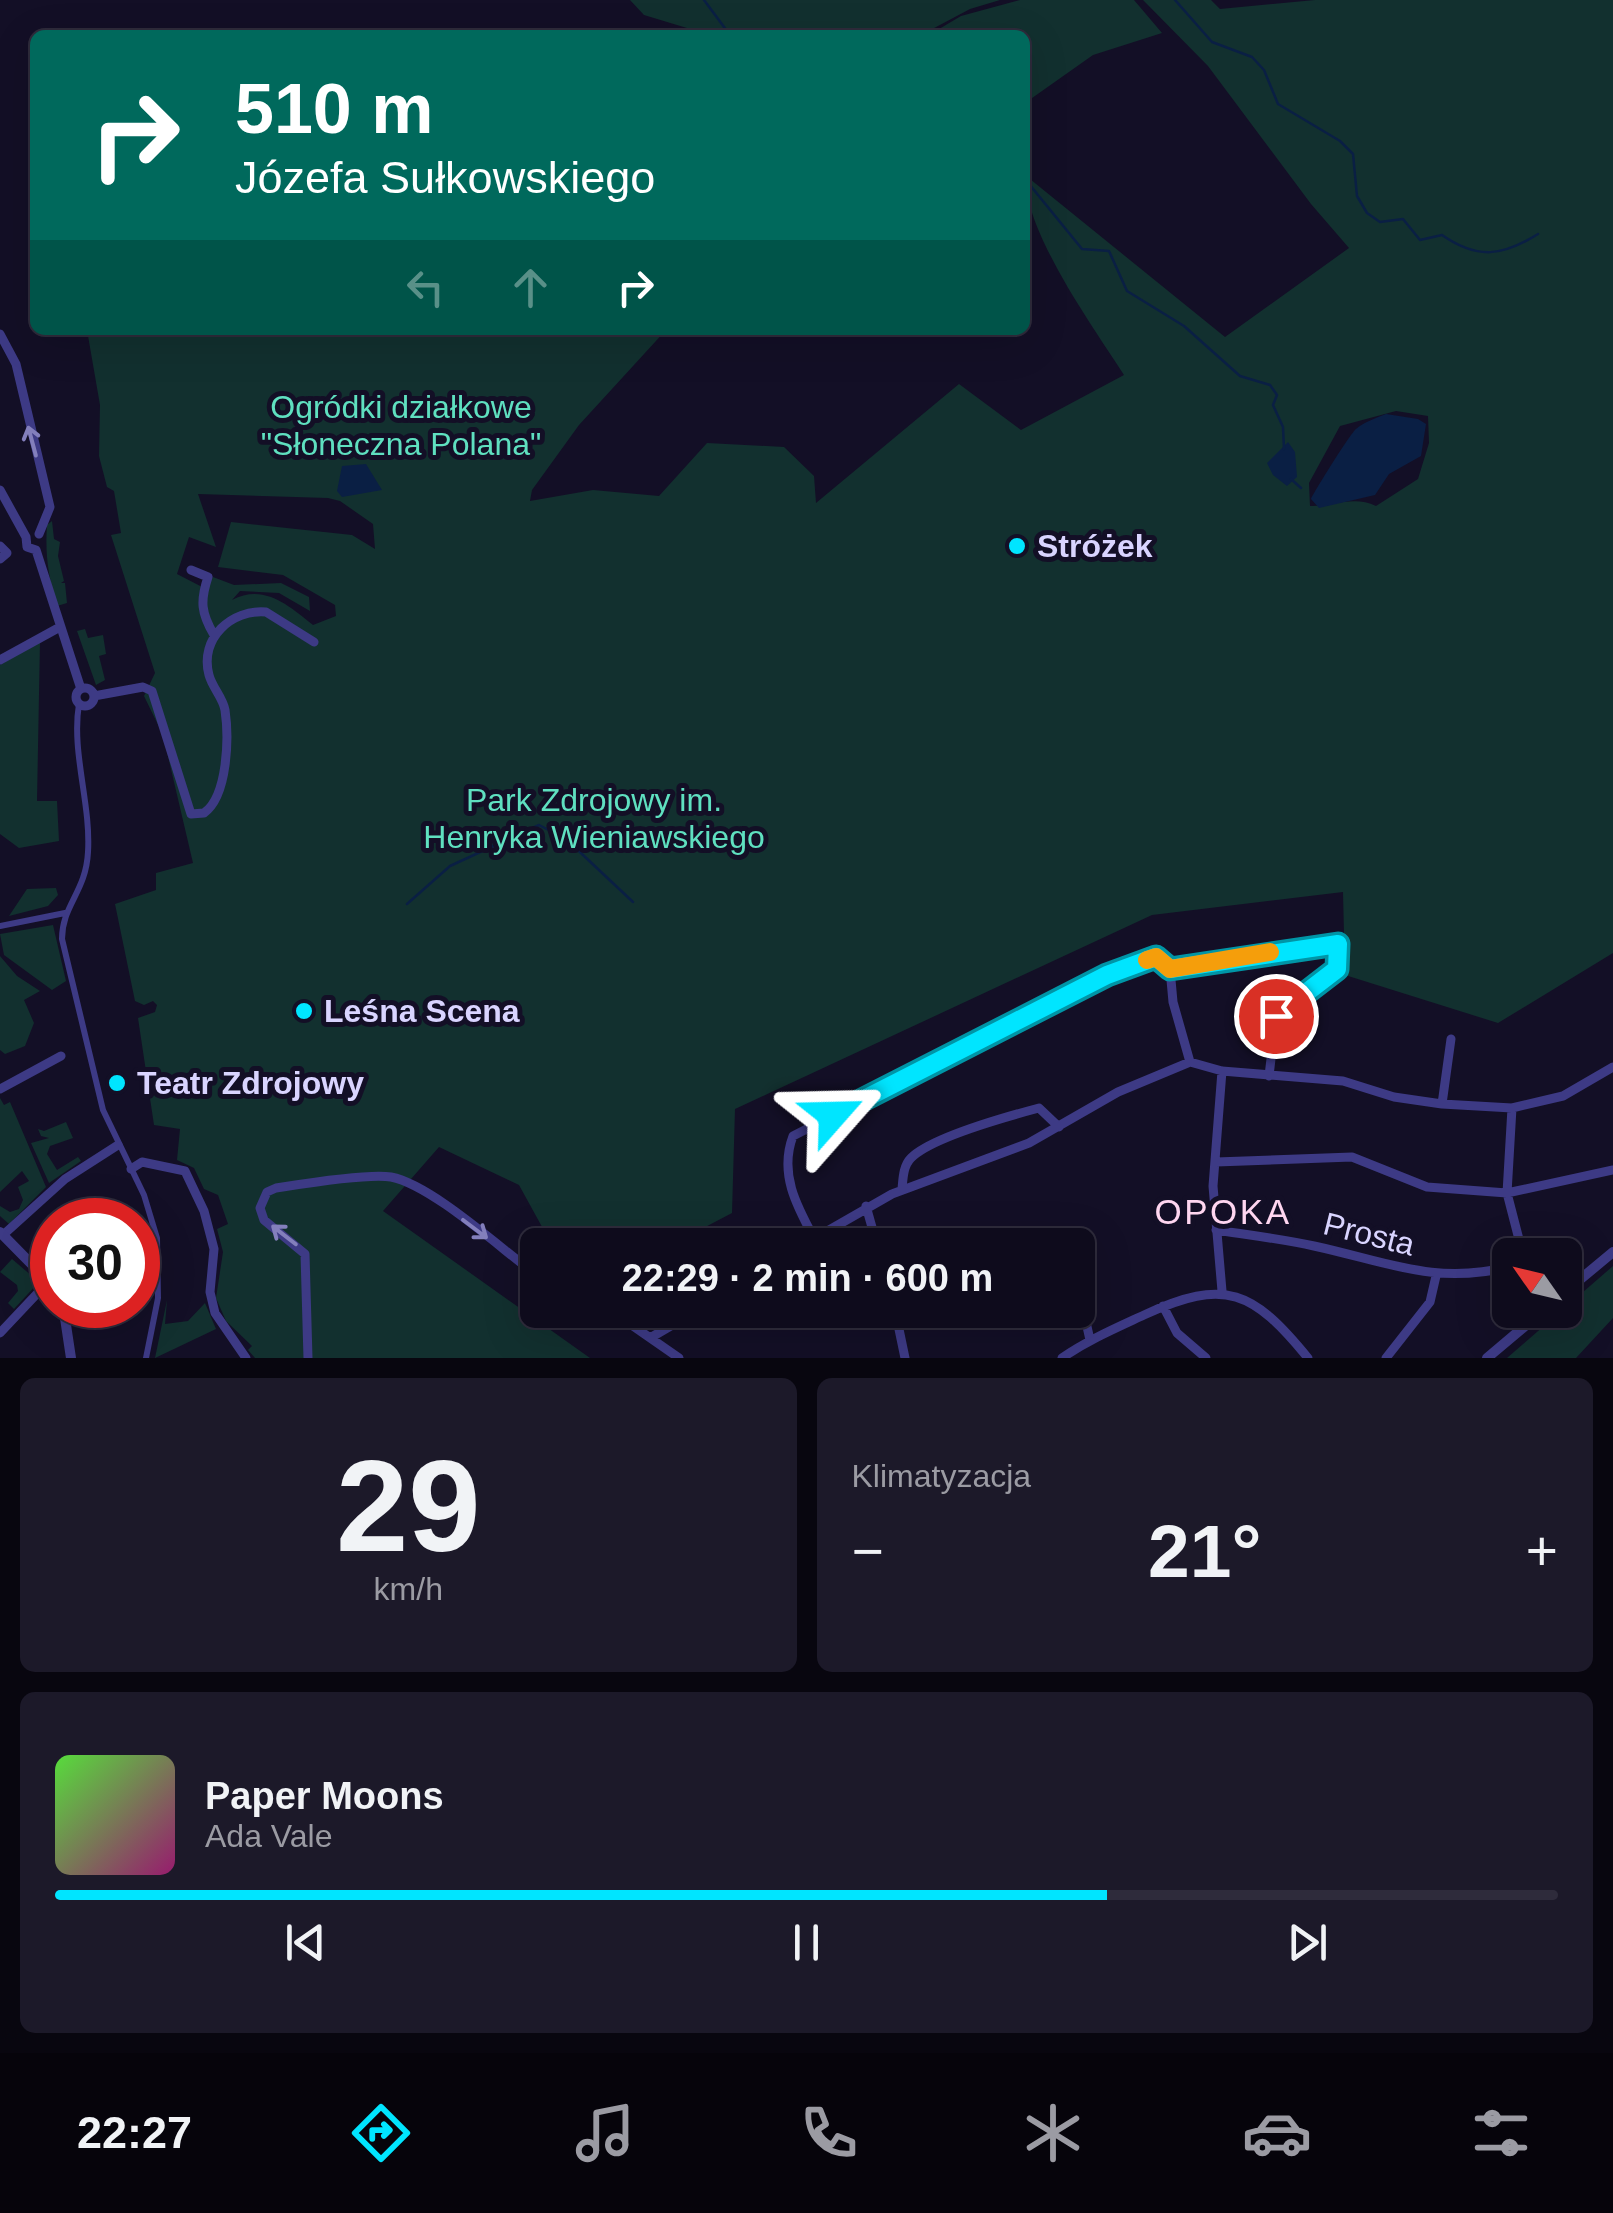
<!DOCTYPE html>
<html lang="pl">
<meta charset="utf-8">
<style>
:root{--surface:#0e0b1c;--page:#1c1929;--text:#f1f3f6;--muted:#9b9ba3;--line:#2e2b3b;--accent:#00e5ff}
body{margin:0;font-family:Arial,sans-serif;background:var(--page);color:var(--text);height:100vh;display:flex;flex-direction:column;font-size:38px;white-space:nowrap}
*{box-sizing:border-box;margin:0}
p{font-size:32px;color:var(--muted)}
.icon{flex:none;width:55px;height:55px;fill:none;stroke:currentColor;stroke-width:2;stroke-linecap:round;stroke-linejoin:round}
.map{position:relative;height:1358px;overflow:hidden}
.panel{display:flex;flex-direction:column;gap:20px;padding:20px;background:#08060f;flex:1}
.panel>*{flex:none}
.guide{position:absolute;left:30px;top:30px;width:1000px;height:305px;border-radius:15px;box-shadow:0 10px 40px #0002,0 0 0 2px var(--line);background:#00695c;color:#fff;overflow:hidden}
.needle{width:65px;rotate:304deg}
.controls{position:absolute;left:1492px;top:1238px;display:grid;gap:20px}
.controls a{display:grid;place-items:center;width:90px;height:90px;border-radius:15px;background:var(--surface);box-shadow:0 10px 40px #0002,0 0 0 2px var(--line);font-size:50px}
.speed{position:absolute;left:30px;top:1198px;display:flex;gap:20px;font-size:50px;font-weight:700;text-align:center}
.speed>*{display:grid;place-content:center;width:130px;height:130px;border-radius:50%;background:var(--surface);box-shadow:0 10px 40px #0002,0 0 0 2px var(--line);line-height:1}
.speed .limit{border:15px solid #d22;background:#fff;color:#111}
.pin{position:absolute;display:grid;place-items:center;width:85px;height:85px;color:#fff;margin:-42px;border:5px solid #fff;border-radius:50%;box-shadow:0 2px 10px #0007}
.me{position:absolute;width:110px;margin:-55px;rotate:65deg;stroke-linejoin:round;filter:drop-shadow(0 0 8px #0008)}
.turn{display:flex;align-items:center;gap:35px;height:210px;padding:0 40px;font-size:45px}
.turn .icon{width:130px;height:130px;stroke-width:2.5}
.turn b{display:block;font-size:70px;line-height:85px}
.lanes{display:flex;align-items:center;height:95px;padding:0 40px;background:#0003;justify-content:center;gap:50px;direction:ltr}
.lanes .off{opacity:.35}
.big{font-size:75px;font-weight:700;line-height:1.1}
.panel .tile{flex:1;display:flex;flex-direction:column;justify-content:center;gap:15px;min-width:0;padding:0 35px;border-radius:15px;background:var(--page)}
.panel .dial{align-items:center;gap:0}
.dial b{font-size:130px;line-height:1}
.song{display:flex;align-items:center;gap:30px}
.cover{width:120px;height:120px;border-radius:15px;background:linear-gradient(135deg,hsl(110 70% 55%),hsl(320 70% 35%))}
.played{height:10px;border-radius:5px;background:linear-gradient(90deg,var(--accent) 70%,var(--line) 70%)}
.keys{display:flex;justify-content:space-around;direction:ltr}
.heat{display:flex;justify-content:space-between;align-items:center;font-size:55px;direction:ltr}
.panel .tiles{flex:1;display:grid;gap:20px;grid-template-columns:1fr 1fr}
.tile:last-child{grid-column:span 2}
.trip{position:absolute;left:520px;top:1228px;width:575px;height:100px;border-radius:15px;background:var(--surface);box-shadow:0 10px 40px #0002,0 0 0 2px var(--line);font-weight:700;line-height:100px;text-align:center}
.menu{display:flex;height:160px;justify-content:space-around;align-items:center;background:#06040b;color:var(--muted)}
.menu .icon{width:70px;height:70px}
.menu .on{color:var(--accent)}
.menu b{font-size:45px;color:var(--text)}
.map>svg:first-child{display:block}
.green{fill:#12302f;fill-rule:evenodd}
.water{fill:#0a1f44}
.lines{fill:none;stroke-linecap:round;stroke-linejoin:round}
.stream{stroke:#0a1f44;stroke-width:2.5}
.pedestrian{stroke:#3d3a85;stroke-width:6}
.minor{stroke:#3d3a85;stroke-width:9}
.tertiary{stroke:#3d3a85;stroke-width:10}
.oneway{stroke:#837fbc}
.route-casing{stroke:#0095a6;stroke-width:25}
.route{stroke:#00e5ff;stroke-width:18}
.slow{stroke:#f59e0b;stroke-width:18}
.poi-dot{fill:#00e5ff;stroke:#130f26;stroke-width:4}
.labels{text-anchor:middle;stroke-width:10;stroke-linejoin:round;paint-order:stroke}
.park-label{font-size:32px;fill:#5fe0c0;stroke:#130f26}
.poi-label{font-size:32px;font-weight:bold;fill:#d9d4ff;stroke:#130f26;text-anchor:start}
.street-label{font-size:32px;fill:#d9d4ff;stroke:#130f26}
.neighbourhood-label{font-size:35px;letter-spacing:2.5px;fill:#ffd6f0;stroke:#130f26}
</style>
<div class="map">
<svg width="1613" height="1358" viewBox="0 0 1613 1358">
<rect width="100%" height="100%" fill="#130f26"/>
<!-- green -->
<path class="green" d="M630 0H1000L970 9 921 35H710L644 15Z
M1020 0H1134L1162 33 1093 55 1025 103V35H929L961 16Z
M1143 0H1211L1220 9 1315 0H1613V953L1498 1023 1345 975 1343 892 1152 915 735 1109 732 1213 671 1245H552L519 1185 439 1147 383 1211 590 1358H255L248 1350 252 1346 226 1321 216 1298 223 1252 217 1229 228 1224 218 1195 204 1189 194 1168 177 1160 180 1129 154 1125 138 1018 155 1012 157 1005 153 1001 144 1005 135 1001 115 904 156 890V873L193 863 163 735 144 696 155 673 111 535 121 533 114 491 107 487 99 456 100 405 87 330H666L579 425 532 490 530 501 593 490 659 496 707 443 784 447 814 476 816 503 959 384 1021 430 1124 375C1092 325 1025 233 1025 175L1225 337 1349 248 1311 204 1208 66ZM1396 411 1428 416 1429 443 1418 479 1376 506C1354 495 1330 507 1310 506L1309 483 1340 426ZM198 494 328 498 340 501 373 524 375 549 352 535 231 522 218 567 283 575 335 605 336 616 313 625C289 606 264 583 232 600L240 591 279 593 310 611 309 597 281 583 234 585 213 577 206 589 177 574 189 537 216 547Z
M52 521 54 539 60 542 58 556 64 581 61 583H65L67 603 57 606C48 576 45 554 47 525Z
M85 629 88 638 103 635 106 654 99 656 105 680 96 685 77 631Z
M40 641 37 801H57L59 841 19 848 0 834V665Z
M56 888 58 895 48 906 9 916 27 889Z
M53 925 66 981 52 990 4 955 0 934Z
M0 956 17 976 40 991 24 1000 34 1023 25 1046 5 1054 0 1050Z
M0 1098 4 1105 10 1102 46 1187 9 1224 0 1216V1206L10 1212 19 1209 23 1200 18 1187 29 1181 22 1171 0 1192Z
M66 1122 73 1138 50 1146 47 1154 57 1170 78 1157 81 1161 49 1183 31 1143 49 1138 41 1136 38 1129 44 1131Z
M12 1259 39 1282 14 1309 8 1303 18 1291 17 1285 0 1272Z
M1613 1266V1318L1576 1358H1507Z
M167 1300 165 1324 188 1321 205 1303 216 1329 155 1358Z"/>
<!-- water -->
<path class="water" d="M1386 414 1418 419 1426 424 1421 456 1389 474 1375 495 1319 508 1311 499C1314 492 1350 434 1356 429 1364 422 1376 418 1386 414Z
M1288 442 1295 452 1297 477 1287 486 1273 475 1267 463Z
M366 464 382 490 342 497 337 491 342 466Z"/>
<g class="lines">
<!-- stream -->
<path class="stream" d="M704 0 730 35
M1175 0 1212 42 1252 57 1264 70 1278 104 1340 141 1353 154 1357 196 1367 213 1380 222 1403 219 1420 240 1442 235C1478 260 1503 256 1538 234
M1025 179 1082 249 1109 251 1127 291 1184 326 1240 376 1270 385 1277 395 1273 405 1283 427 1284 449
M1291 479 1301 488
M407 904 450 866 539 825 566 839 633 902"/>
<!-- pedestrian -->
<path class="pedestrian" d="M79 704C71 752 91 803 88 852 86 892 62 905 62 939L103 1110 144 1195 157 1238 158 1298 146 1358
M0 926 65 913"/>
<!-- minor -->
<path class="minor" d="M0 334 16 364 50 507 39 534
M0 490 26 537 27 547 36 550
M0 546 7 553 0 559
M36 550 81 689
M191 570 208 577C200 601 201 613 214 635
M0 660 60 627
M76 697a9 9 0 1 1 18 0a9 9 0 1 1-18 0Z
M94 696 143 687 152 691 191 814 204 813C228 796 229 737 225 710 223 698 212 687 209 675 199 638 232 609 266 612L314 642
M1170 969 1173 1002 1190 1062
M0 1089 61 1056
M1442 1104 1451 1039
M1512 1108 1507 1193 1523 1255
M1216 1162 1352 1157 1427 1187 1507 1193 1613 1170
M131 1169 142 1162 185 1171 204 1211 214 1249 210 1292 215 1313 246 1358
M902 1189C903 1179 903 1166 911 1158 932 1137 1009 1116 1039 1108L1059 1127
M866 1206 877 1245
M1216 1230C1249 1235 1282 1239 1314 1246 1388 1262 1433 1285 1510 1267
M3 1235 65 1179 118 1145
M814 1238C796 1205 779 1173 793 1136L1107 975 1156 957 1170 969 1339 944 1337 969 1276 1016 1269 1076
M803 1245 892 1194 1029 1143 1118 1092 1190 1062 1222 1071 1343 1081 1394 1097 1442 1104 1512 1108 1563 1096 1613 1067
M1078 1286 1090 1340
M1222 1291 1213 1186 1222 1071
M1163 1306 1177 1333 1206 1358
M610 1310 679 1358
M895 1310 905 1358
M0 1333 49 1281
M650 1338 698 1310
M308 1358 305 1254 264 1220 260 1208 267 1192 276 1188C302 1184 367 1173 391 1177 432 1185 501 1249 538 1276
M1062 1358C1088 1340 1116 1328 1144 1315 1226 1277 1253 1291 1308 1358
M1386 1358 1430 1302 1436 1276"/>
<!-- tertiary -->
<path class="tertiary" d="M0 1232 52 1285
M1565 1292 1613 1252
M63 1305 71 1358
M1487 1358 1544 1310"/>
</g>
<!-- one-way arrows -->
<defs><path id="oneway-shaft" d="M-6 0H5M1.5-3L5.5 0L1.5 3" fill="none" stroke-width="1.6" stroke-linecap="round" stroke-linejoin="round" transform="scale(2.5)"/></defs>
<g class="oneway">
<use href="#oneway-shaft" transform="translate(32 441) rotate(-105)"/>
<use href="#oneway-shaft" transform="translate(475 1229) rotate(37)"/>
<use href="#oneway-shaft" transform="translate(284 1235) rotate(-142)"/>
</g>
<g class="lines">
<!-- route casing -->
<g class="route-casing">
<path id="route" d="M833 1115 1107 975 1156 957 1170 969 1338 944 1337 969 1276 1016"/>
</g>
<!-- route -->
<use href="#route" class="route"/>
<!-- slow -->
<path class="slow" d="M1147 960 1156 957 1170 969 1270 952"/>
</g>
<!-- markers -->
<g class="poi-dot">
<circle cx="1017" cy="546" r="10"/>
<circle cx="304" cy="1011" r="10"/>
<circle cx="117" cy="1083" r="10"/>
</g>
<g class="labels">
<!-- park labels -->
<g class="park-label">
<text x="401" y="418">Ogródki działkowe<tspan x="401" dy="37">"Słoneczna Polana"</tspan></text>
<text x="594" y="811">Park Zdrojowy im.<tspan x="594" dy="37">Henryka Wieniawskiego</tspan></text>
</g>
<!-- poi labels -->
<g class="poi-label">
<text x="1037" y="557">Stróżek</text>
<text x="324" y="1022">Leśna Scena</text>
<text x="137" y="1094">Teatr Zdrojowy</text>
</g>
<!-- street labels -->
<g class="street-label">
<text transform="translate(1369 1234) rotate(14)" y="11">Prosta</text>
</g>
<!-- neighbourhood labels -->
<g class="neighbourhood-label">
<text x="1223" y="1224">OPOKA</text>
</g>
</g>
</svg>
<div class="controls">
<a><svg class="needle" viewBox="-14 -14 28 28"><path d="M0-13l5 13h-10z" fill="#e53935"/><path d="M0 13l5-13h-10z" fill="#9b9ba3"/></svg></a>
</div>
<div class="speed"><div class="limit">30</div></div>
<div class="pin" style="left:1276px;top:1016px;background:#d93025"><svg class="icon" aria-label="arrive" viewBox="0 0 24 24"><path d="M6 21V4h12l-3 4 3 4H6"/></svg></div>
<svg class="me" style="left:833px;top:1115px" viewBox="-20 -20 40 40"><path d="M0-17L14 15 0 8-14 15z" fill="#00e5ff" stroke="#fff" stroke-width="4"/></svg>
<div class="trip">22:29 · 2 min · 600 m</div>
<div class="guide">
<div class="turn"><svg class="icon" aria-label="right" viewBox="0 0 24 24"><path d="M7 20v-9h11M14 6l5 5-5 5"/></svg><div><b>510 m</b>Józefa Sułkowskiego</div></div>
<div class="lanes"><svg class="icon off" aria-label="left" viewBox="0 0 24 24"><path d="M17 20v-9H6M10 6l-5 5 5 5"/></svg><svg class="icon off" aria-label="ahead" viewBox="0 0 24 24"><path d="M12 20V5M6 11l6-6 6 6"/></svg><svg class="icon" aria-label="right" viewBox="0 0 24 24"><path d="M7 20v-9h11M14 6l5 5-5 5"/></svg></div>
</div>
</div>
<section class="panel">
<div class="tiles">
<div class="tile dial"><b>29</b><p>km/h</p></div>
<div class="tile"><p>Klimatyzacja</p>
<div class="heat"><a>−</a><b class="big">21°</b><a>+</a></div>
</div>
<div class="tile">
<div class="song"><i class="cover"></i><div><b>Paper Moons</b><p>Ada Vale</p></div></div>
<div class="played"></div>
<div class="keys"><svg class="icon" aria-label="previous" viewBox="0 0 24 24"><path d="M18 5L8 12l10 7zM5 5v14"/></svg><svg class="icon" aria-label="pause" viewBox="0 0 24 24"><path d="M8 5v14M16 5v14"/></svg><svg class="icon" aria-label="next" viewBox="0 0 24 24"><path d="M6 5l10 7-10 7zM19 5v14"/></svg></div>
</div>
</div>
</section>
<nav class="menu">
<b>22:27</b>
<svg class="icon on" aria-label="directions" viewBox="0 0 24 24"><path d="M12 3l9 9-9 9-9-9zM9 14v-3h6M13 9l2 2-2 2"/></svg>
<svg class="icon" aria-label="music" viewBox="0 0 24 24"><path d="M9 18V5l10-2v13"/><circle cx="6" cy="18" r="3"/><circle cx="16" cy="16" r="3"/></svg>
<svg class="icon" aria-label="phone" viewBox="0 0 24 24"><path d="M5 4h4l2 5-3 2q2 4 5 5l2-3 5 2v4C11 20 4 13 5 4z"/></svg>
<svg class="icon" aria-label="climate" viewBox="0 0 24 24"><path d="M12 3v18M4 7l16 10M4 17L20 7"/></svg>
<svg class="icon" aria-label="car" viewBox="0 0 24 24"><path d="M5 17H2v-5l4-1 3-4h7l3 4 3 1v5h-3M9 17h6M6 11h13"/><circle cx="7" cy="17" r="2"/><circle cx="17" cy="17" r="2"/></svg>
<svg class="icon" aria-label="filters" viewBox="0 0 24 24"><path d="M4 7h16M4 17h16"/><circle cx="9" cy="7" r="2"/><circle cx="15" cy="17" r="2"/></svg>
</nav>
